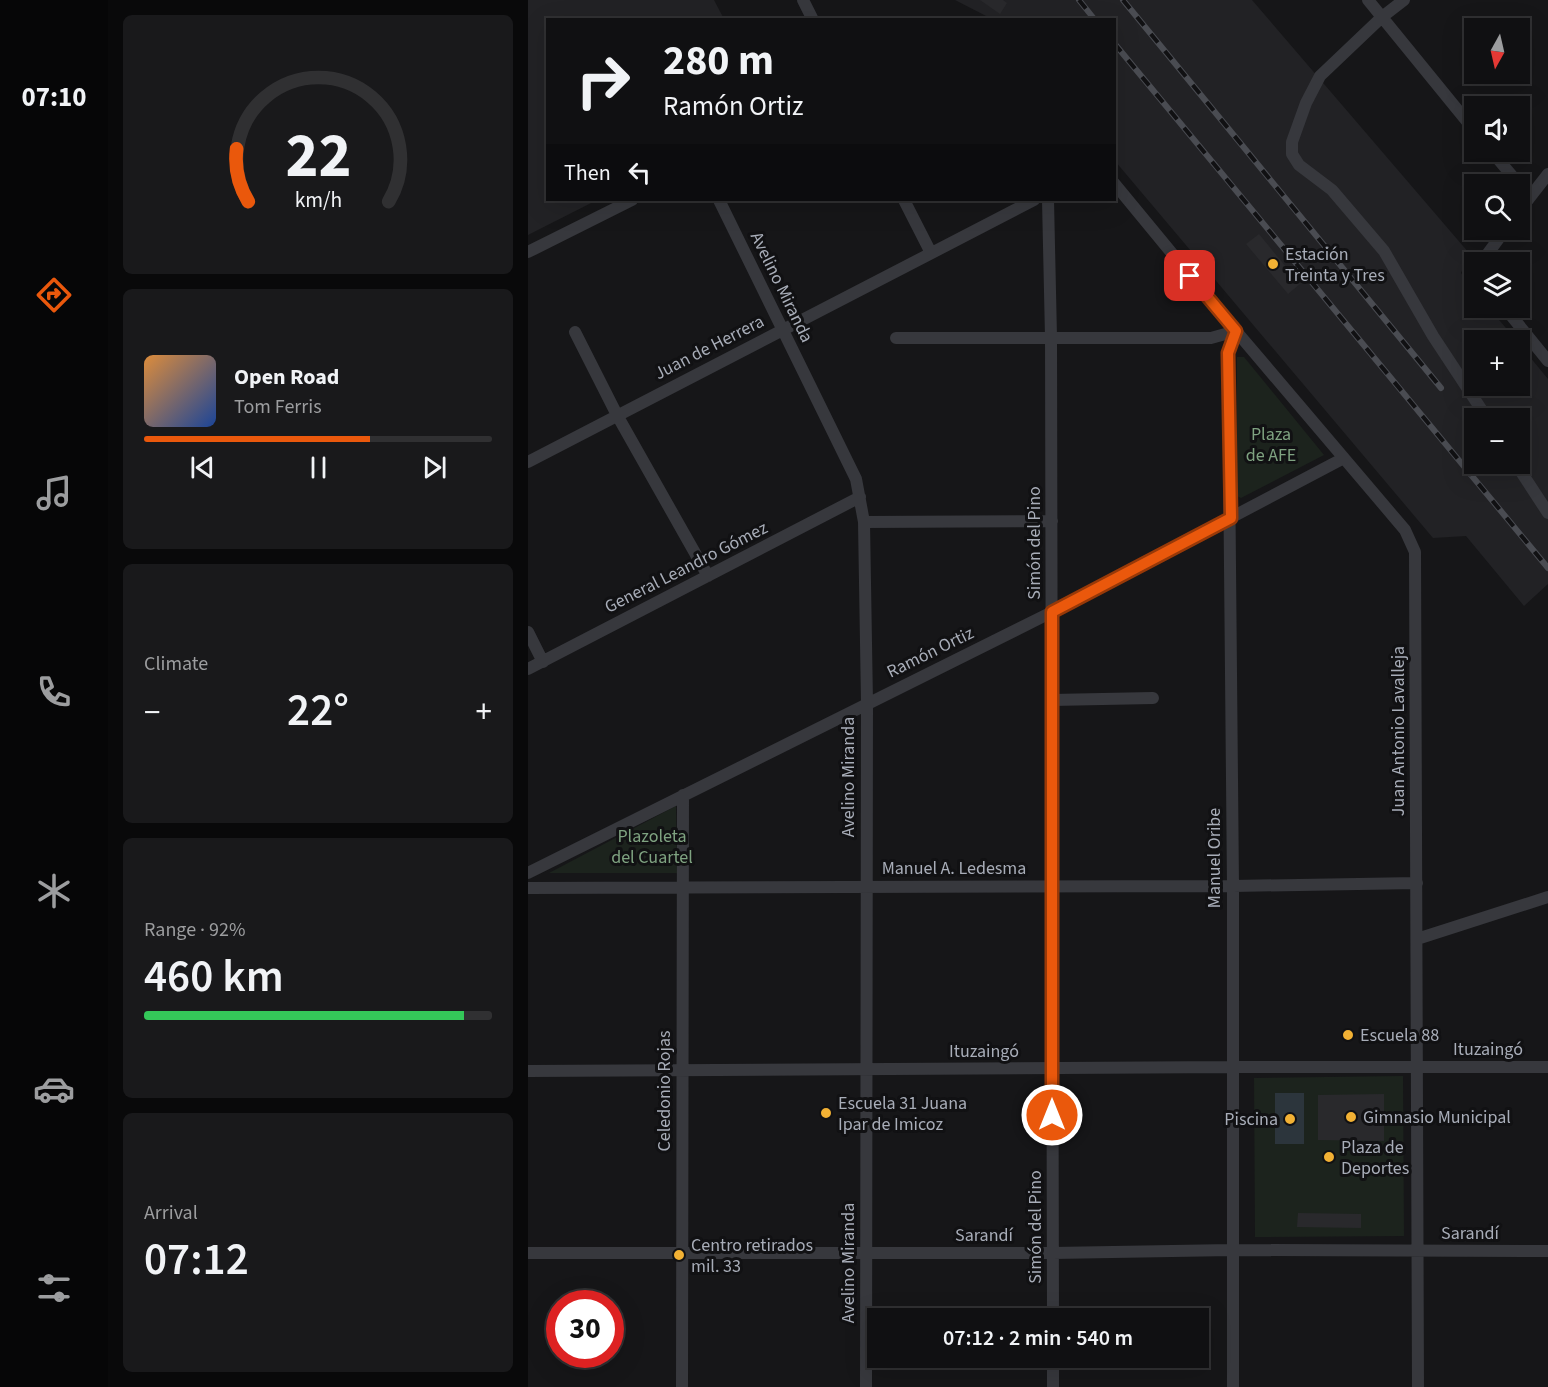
<!DOCTYPE html>
<meta charset="utf-8">
<style>
:root{--surface:#101012;--page:#19191b;--text:#f1f3f6;--muted:#9c9d9f;--line:#303032;--accent:#ea580c}
body{margin:0;font-family:"Source Sans 3",sans-serif;background:var(--page);color:var(--text);height:100vh;display:flex;flex-direction:column;font-size:22px;white-space:nowrap}
*{box-sizing:border-box;margin:0}
p{font-size:20px;color:var(--muted)}
.icon{flex:none;width:33px;height:33px;fill:none;stroke:currentColor;stroke-width:2;stroke-linecap:round;stroke-linejoin:round}
.map{position:relative;flex:1;overflow:hidden}
.sheet{display:flex;flex-direction:column;gap:15px;padding:15px;background:#09090a;width:420px}
.sheet>*{flex:none}
.top-card{position:absolute;left:18px;top:18px;width:570px;height:183px;border-radius:0px;box-shadow:0 6px 24px #0002,0 0 0 2px var(--line);background:#101012;color:var(--text);overflow:hidden}
.needle{width:39px;rotate:188deg}
.buttons{position:absolute;left:936px;top:18px;display:grid;gap:12px}
.buttons a{display:grid;place-items:center;width:66px;height:66px;border-radius:0px;background:var(--surface);box-shadow:0 6px 24px #0002,0 0 0 2px var(--line);font-size:30px}
.speed{position:absolute;left:18px;top:1290px;display:flex;gap:12px;font-size:30px;font-weight:700;text-align:center}
.speed>*{display:grid;place-content:center;width:78px;height:78px;border-radius:50%;background:var(--surface);box-shadow:0 6px 24px #0002,0 0 0 2px var(--line);line-height:1}
.speed .limit{border:9px solid #d22;background:#fff;color:#111}
.pin{position:absolute;display:grid;place-items:center;width:51px;height:51px;color:#fff;margin:-26px;border-radius:12px;box-shadow:0 3px 9px #0006}
.me{position:absolute;width:66px;margin:-33px;rotate:0deg;stroke-linejoin:round;filter:drop-shadow(0 0 4px #0008)}
.turn{display:flex;align-items:center;gap:21px;height:126px;padding:0 18px;font-size:27px}
.turn .icon{width:78px;height:78px;stroke-width:2.5}
.turn b{display:block;font-size:42px;line-height:51px}
.then{display:flex;align-items:center;height:57px;padding:0 18px;background:#0003;gap:12px;font-size:22px}
.big{font-size:45px;font-weight:600;line-height:1.1}
.sheet .tile{flex:1;display:flex;flex-direction:column;justify-content:center;gap:9px;min-width:0;padding:0 21px;border-radius:9px;background:var(--page)}
.sheet .dial{align-items:center;gap:0}
.dial svg{height:156px;overflow:visible;fill:none;stroke:var(--line);stroke-width:7;stroke-linecap:round;text-anchor:middle}
.dial text{fill:var(--text);stroke:none}
.song{display:flex;align-items:center;gap:18px}
.cover{width:72px;height:72px;border-radius:9px;background:linear-gradient(135deg,hsl(30 70% 55%),hsl(220 70% 35%))}
.played{height:6px;border-radius:3px;background:linear-gradient(90deg,var(--accent) 65%,var(--line) 65%)}
.keys{display:flex;justify-content:space-around;direction:ltr}
.heat{display:flex;justify-content:space-between;align-items:center;font-size:33px;direction:ltr}
.charge{height:9px;border-radius:4px;background:linear-gradient(90deg,#34c759 92%,var(--line) 0)}
.trip{position:absolute;left:339px;top:1308px;width:342px;height:60px;border-radius:0px;background:var(--surface);box-shadow:0 6px 24px #0002,0 0 0 2px var(--line);font-weight:600;line-height:60px;text-align:center}
main{display:flex;flex:1;min-height:0}
.dock{display:flex;flex-direction:column;width:108px;justify-content:space-around;align-items:center;background:#060607;color:var(--muted)}
.dock .icon{width:42px;height:42px}
.dock .current{color:var(--accent)}
.dock b{font-size:27px;color:var(--text)}
.map>svg:first-child{display:block}
.built{fill:#222225;fill-rule:evenodd}
.green{fill:#1c231d}
.water{fill:#2c353c}
.building{fill:#29292c}
.lines{fill:none;stroke-linecap:round;stroke-linejoin:round}
.minor{stroke:#37383d;stroke-width:12}
.rail-casing{stroke:#4a4c52;stroke-width:6}
.rail{stroke:#111113;stroke-width:4;stroke-dasharray:11;stroke-linecap:butt}
.route-casing{stroke:#983908;stroke-width:15}
.route{stroke:#ea580c;stroke-width:10}
.poi-dot{fill:#f2b134;stroke:#111113;stroke-width:2}
.labels{text-anchor:middle;stroke-width:6;stroke-linejoin:round;paint-order:stroke}
.poi-label{font-size:18px;fill:#a8adb8;stroke:#111113;text-anchor:start}
.street-label{font-size:18px;fill:#a8adb8;stroke:#111113}
.park-label{font-size:18px;fill:#7fa381;stroke:#111113}
</style>
<main>
<nav class="dock">
<b>07:10</b>
<svg class="icon current" aria-label="directions" viewBox="0 0 24 24"><path d="M12 3l9 9-9 9-9-9zM9 14v-3h6M13 9l2 2-2 2"/></svg>
<svg class="icon" aria-label="music" viewBox="0 0 24 24"><path d="M9 18V5l10-2v13"/><circle cx="6" cy="18" r="3"/><circle cx="16" cy="16" r="3"/></svg>
<svg class="icon" aria-label="phone" viewBox="0 0 24 24"><path d="M5 4h4l2 5-3 2q2 4 5 5l2-3 5 2v4C11 20 4 13 5 4z"/></svg>
<svg class="icon" aria-label="climate" viewBox="0 0 24 24"><path d="M12 3v18M4 7l16 10M4 17L20 7"/></svg>
<svg class="icon" aria-label="car" viewBox="0 0 24 24"><path d="M5 17H2v-5l4-1 3-4h7l3 4 3 1v5h-3M9 17h6M6 11h13"/><circle cx="7" cy="17" r="2"/><circle cx="17" cy="17" r="2"/></svg>
<svg class="icon" aria-label="filters" viewBox="0 0 24 24"><path d="M4 7h16M4 17h16"/><circle cx="9" cy="7" r="2"/><circle cx="15" cy="17" r="2"/></svg>
</nav>
<section class="sheet">
<div class="tile dial"><svg viewBox="0 0 100 80">
<path d="M14 69A42 42 0 1 1 86 69"/>
<path d="M14 69A42 42 0 0 1 8 42" stroke="#ea580c"/>
<text x="50" y="56" font-size="32" font-weight="700">22</text>
<text x="50" y="72" font-size="11">km/h</text>
</svg></div>
<div class="tile">
<div class="song"><i class="cover"></i><div><b>Open Road</b><p>Tom Ferris</p></div></div>
<div class="played"></div>
<div class="keys"><svg class="icon" aria-label="previous" viewBox="0 0 24 24"><path d="M18 5L8 12l10 7zM5 5v14"/></svg><svg class="icon" aria-label="pause" viewBox="0 0 24 24"><path d="M8 5v14M16 5v14"/></svg><svg class="icon" aria-label="next" viewBox="0 0 24 24"><path d="M6 5l10 7-10 7zM19 5v14"/></svg></div>
</div>
<div class="tile"><p>Climate</p>
<div class="heat"><a>−</a><b class="big">22°</b><a>+</a></div>
</div>
<div class="tile"><p>Range · 92%</p><b class="big">460 km</b><div class="charge"></div></div>
<div class="tile"><p>Arrival</p><b class="big">07:12</b></div>
</section>
<div class="map">
<svg width="1020" height="1387" viewBox="0 0 1020 1387">
<rect width="100%" height="100%" fill="#161618"/>
<!-- built -->
<path class="built" d="M0 0H186L196 19 20 20V200H69L0 235Z
M427 0H724L941 253 933 273 946 290V308H961L988 340H946V386H992V345L1020 379V584L996 606 938 536 905 538 587 161 586 20 464 19ZM946 418H992V464H946Z"/>
<!-- green -->
<path class="green" d="M709 357H716L796 455 713 498 709 496Z
M148 806 149 873H21Z
M875 1076 876 1236 727 1237 726 1078Z"/>
<!-- water -->
<path class="water" d="M747 1093H776V1144H747Z"/>
<!-- building -->
<path class="building" d="M452 0H475L479 3 472 14Z
M731 234 772 284 760 294 718 244Z
M856 1094V1141L790 1140V1095Z
M770 1213 833 1214V1228L769 1227Z"/>
<g class="lines">
<!-- minor -->
<path class="minor" d="M275 0 285 20
M840 0 946 130
M876 0 854 17 792 76 778 103 764 142V154L771 165 804 190 856 251 905 336 959 418
M964 152 991 184
M586 183 708 331 877 530 887 552 890 1387
M191 200 328 479 336 522 339 703 338 1387
M376 200 403 253
M520 200 523 337 525 1318
M992 210 1020 174
M0 252 104 200
M957 262 958 256 977 230
M977 308 1020 361
M47 332 89 415 180 576
M368 338H683L708 331
M0 462 506 200
M988 464 1020 513
M336 522 524 521
M0 632 15 662
M0 669 332 497
M524 700 625 698
M0 873 524 612 816 458
M0 888 705 886 889 883
M889 939 1020 897
M0 1071 704 1067H1020
M0 1253H525L704 1250 1020 1251
M525 1358V1387
M154 1387 155 795
M705 1387V886L700 353 708 331"/>
<!-- rail casing -->
<g class="rail-casing">
<path id="rail" d="M551 0 567 20
M595 0 913 388
M586 43 1020 568"/>
</g>
<!-- rail -->
<use href="#rail" class="rail"/>
</g>
<g class="lines">
<!-- route casing -->
<g class="route-casing">
<path id="route" d="M524 1115V612L703 518 700 353 708 331 662 276"/>
</g>
<!-- route -->
<use href="#route" class="route"/>
</g>
<!-- markers -->
<g class="poi-dot">
<circle cx="745" cy="264" r="6"/>
<circle cx="820" cy="1035" r="6"/>
<circle cx="298" cy="1113" r="6"/>
<circle cx="823" cy="1117" r="6"/>
<circle cx="762" cy="1119" r="6"/>
<circle cx="801" cy="1157" r="6"/>
<circle cx="151" cy="1255" r="6"/>
</g>
<g class="labels">
<!-- poi labels -->
<g class="poi-label">
<text x="757" y="260">Estación<tspan x="757" dy="21">Treinta y Tres</tspan></text>
<text x="832" y="1041">Escuela 88</text>
<text x="310" y="1109">Escuela 31 Juana<tspan x="310" dy="21">Ipar de Imicoz</tspan></text>
<text x="835" y="1123">Gimnasio Municipal</text>
<text x="750" y="1125" text-anchor="end">Piscina</text>
<text x="813" y="1153">Plaza de<tspan x="813" dy="21">Deportes</tspan></text>
<text x="163" y="1251">Centro retirados<tspan x="163" dy="21">mil. 33</tspan></text>
</g>
<!-- street labels -->
<g class="street-label">
<text transform="translate(254 287) rotate(64)" y="6">Avelino Miranda</text>
<text transform="translate(181 347) rotate(-27)" y="6">Juan de Herrera</text>
<text transform="translate(506 543) rotate(-90)" y="6">Simón del Pino</text>
<text transform="translate(158 567) rotate(-27)" y="6">General Leandro Gómez</text>
<text transform="translate(402 652) rotate(-26)" y="6">Ramón Ortiz</text>
<text transform="translate(870 731) rotate(-90)" y="6">Juan Antonio Lavalleja</text>
<text transform="translate(320 777) rotate(-90)" y="6">Avelino Miranda</text>
<text transform="translate(686 858) rotate(-90)" y="6">Manuel Oribe</text>
<text x="426" y="874">Manuel A. Ledesma</text>
<text x="960" y="1055">Ituzaingó</text>
<text x="456" y="1057">Ituzaingó</text>
<text transform="translate(136 1091) rotate(-90)" y="6">Celedonio Rojas</text>
<text transform="translate(507 1227) rotate(-90)" y="6">Simón del Pino</text>
<text x="942" y="1239">Sarandí</text>
<text x="456" y="1241">Sarandí</text>
<text transform="translate(320 1263) rotate(-90)" y="6">Avelino Miranda</text>
</g>
<!-- park labels -->
<g class="park-label">
<text x="743" y="440">Plaza<tspan x="743" dy="21">de AFE</tspan></text>
<text x="124" y="842">Plazoleta<tspan x="124" dy="21">del Cuartel</tspan></text>
</g>
</g>
</svg>
<div class="buttons">
<a><svg class="needle" viewBox="-14 -14 28 28"><path d="M0-13l5 13h-10z" fill="#e53935"/><path d="M0 13l5-13h-10z" fill="#9c9d9f"/></svg></a>
<a><svg class="icon" aria-label="sound" viewBox="0 0 24 24"><path d="M4 9h4l5-4v14l-5-4H4zM17 9q2 3 0 6"/></svg></a>
<a><svg class="icon" aria-label="search" viewBox="0 0 24 24"><circle cx="10" cy="10" r="6"/><path d="M15 15l6 6"/></svg></a>
<a><svg class="icon" aria-label="layers" viewBox="0 0 24 24"><path d="M12 4l9 5-9 5-9-5zM3 14l9 5 9-5"/></svg></a>
<a>+</a>
<a>−</a>
</div>
<div class="speed"><div class="limit">30</div></div>
<div class="pin" style="left:662px;top:276px;background:#d93025"><svg class="icon" aria-label="arrive" viewBox="0 0 24 24"><path d="M6 21V4h12l-3 4 3 4H6"/></svg></div>
<svg class="me" style="left:524px;top:1115px" viewBox="-20 -20 40 40"><circle r="17" fill="#ea580c" stroke="#fff" stroke-width="3"/><path d="M0-11L8 9 0 5-8 9z" fill="#fff"/></svg>
<div class="trip">07:12 · 2 min · 540 m</div>
<div class="top-card">
<div class="turn"><svg class="icon" aria-label="right" viewBox="0 0 24 24"><path d="M7 20v-9h11M14 6l5 5-5 5"/></svg><div><b>280 m</b>Ramón Ortiz</div></div>
<div class="then">Then<svg class="icon" aria-label="left" viewBox="0 0 24 24"><path d="M17 20v-9H6M10 6l-5 5 5 5"/></svg></div>
</div>
</div>
</main>
